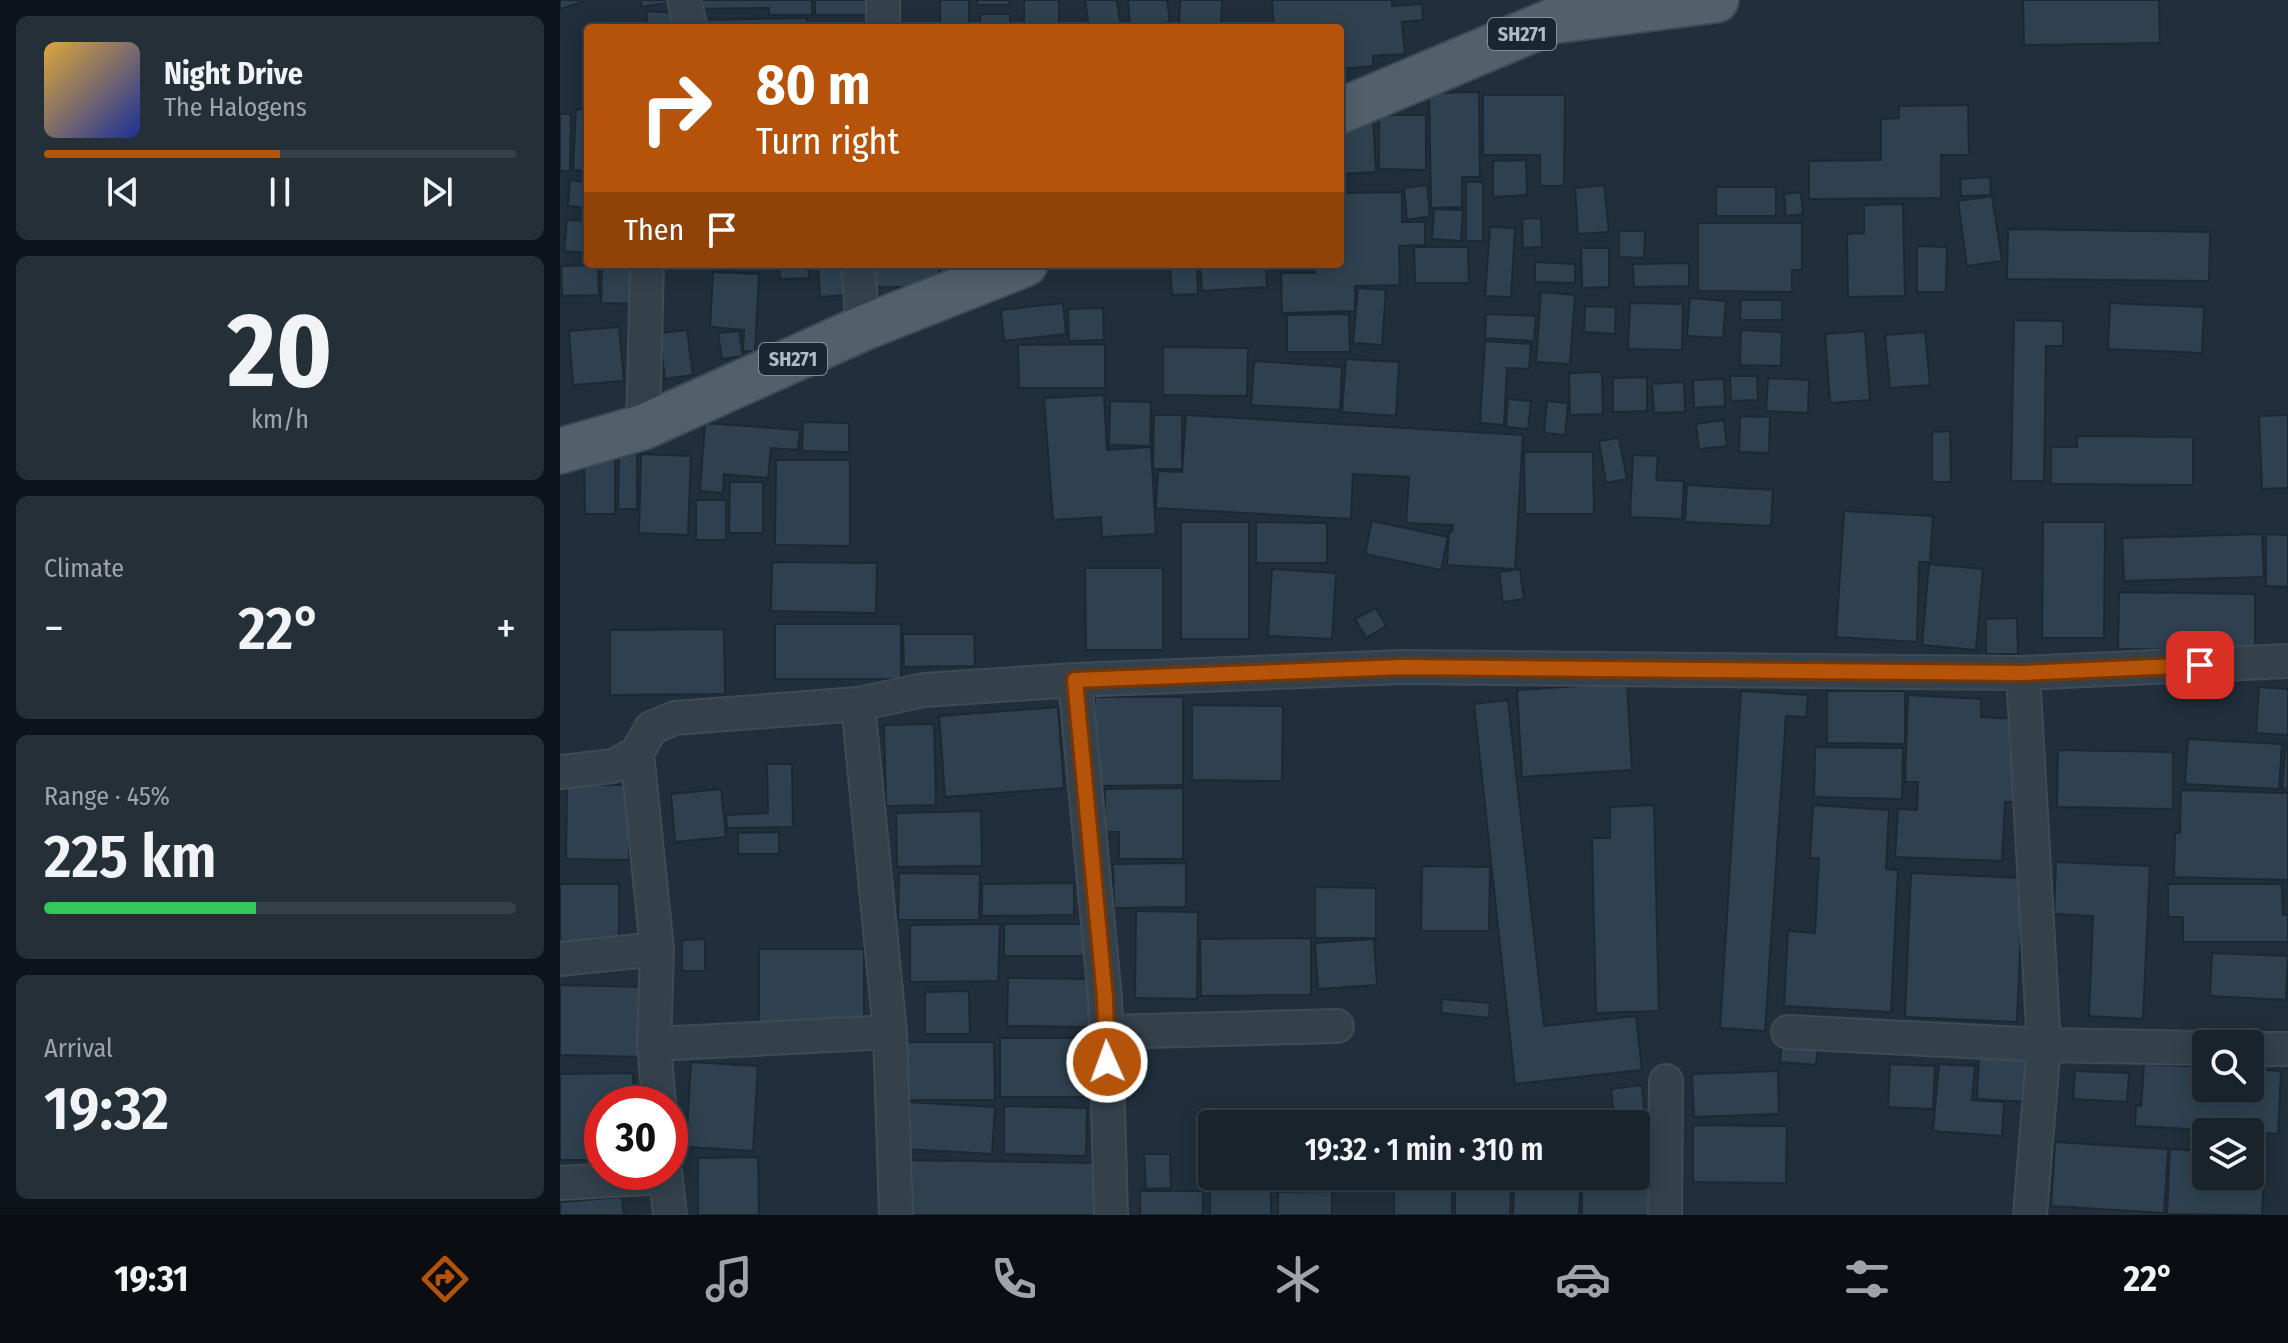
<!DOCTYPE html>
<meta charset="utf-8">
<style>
:root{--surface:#18232c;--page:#252f38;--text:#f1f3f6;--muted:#9fa4a9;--line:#364048;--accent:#b45309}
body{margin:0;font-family:"Fira Sans Condensed",sans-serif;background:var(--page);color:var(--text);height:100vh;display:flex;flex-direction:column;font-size:30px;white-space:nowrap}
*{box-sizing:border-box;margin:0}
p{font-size:26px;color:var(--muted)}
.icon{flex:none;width:44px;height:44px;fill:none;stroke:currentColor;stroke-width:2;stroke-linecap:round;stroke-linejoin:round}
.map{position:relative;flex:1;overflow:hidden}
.sheet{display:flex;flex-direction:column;gap:16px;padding:16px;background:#0d1318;width:560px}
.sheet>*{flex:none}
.guide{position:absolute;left:24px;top:24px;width:760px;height:244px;border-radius:8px;box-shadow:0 4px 20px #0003,0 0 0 2px var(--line);background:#b45309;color:#fff;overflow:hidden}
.fabs{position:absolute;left:1632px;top:1030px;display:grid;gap:16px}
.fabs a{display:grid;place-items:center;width:72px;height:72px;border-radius:8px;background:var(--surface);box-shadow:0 4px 20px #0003,0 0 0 2px var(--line);font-size:40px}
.speed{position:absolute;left:24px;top:1086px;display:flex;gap:16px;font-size:40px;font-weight:700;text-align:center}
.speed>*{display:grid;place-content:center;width:104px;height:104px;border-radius:50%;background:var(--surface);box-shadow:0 4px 20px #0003,0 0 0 2px var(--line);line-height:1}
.speed .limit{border:12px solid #d22;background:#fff;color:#111}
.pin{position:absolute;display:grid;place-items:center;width:68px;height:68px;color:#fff;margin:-34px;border-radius:16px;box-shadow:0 4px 12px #0006}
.me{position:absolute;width:88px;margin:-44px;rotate:358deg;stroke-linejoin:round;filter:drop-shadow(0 0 6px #0008)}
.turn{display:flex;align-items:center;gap:28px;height:168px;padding:0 40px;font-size:36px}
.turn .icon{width:104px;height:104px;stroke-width:2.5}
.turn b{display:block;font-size:56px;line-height:68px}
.then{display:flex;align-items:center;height:76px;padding:0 40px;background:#0003;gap:16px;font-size:30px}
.big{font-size:60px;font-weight:600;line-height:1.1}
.sheet .tile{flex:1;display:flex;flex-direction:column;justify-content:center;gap:12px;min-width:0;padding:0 28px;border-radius:12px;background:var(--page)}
.sheet .dial{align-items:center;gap:0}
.dial b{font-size:104px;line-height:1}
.song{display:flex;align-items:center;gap:24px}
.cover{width:96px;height:96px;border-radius:12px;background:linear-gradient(135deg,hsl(40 70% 55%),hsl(230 70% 35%))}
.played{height:8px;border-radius:4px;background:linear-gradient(90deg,var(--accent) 50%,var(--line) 50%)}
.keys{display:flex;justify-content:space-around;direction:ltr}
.heat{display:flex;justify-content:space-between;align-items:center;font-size:44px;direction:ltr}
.charge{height:12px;border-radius:6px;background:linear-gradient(90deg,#34c759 45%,var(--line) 0)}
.trip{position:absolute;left:638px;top:1110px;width:452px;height:80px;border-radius:8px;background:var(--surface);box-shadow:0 4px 20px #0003,0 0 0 2px var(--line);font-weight:600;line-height:80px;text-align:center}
.tabs{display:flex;height:128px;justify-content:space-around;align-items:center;background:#0a0e12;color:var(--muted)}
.tabs .icon{width:56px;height:56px}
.tabs .active{color:var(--accent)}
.tabs b{font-size:36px;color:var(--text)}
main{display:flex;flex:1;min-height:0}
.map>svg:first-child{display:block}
.building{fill:#2f4150;stroke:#1c2832;stroke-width:2}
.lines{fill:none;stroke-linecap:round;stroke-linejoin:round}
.minor-casing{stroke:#3e4a54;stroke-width:36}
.primary-casing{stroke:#3e4a54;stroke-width:48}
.minor{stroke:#34414b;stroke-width:32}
.primary{stroke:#52606c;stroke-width:44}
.route-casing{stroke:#753606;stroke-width:20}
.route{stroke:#b45309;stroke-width:14}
.labels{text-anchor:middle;stroke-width:8;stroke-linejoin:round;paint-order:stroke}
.shield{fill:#1a2630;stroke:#828f9a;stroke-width:2}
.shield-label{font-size:20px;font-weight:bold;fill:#afbcc7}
</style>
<main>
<section class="sheet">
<div class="tile">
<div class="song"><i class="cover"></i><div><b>Night Drive</b><p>The Halogens</p></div></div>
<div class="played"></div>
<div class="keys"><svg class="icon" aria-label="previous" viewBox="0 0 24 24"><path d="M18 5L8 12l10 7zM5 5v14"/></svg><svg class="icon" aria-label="pause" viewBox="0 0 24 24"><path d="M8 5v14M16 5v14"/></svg><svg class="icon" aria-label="next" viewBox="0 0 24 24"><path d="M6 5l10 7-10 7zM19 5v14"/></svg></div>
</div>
<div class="tile dial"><b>20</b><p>km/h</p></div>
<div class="tile"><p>Climate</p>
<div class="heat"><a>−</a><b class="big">22°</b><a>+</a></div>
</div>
<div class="tile"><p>Range · 45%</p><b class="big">225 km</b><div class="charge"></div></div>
<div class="tile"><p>Arrival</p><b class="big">19:32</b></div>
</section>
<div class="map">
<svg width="1728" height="1215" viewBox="0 0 1728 1215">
<rect width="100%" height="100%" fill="#202f3b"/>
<!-- building -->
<path class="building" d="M0 0H25V1L0 9Z
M80 0H118V1L82 7Z
M134 0H252V15H209V8L134 9Z
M255 0H313V15H255Z
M380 0H409V28H380Z
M417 0H449L450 5H417Z
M464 0H499V28H464Z
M525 0H557L561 27 529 28Z
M568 0H607L610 22 570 26Z
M620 0H662L661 28H619Z
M712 0H832V6L862 4 863 20 842 22 845 54 813 56V66L780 69V28H714Z
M1463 0H1599L1600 43 1464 45Z
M87 11 117 13 116 28H86Z
M420 14H450V28H420Z
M247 18V28H137L136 20Z
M919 92 920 177H902V207L871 208 869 93Z
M923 95H1005L1004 186H980V155H923Z
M1408 105 1409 155H1381V198L1249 199V161L1321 160V119L1339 118V106Z
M16 109 28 110V171L13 170Z
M0 114H11L10 171H0Z
M819 115H866V170L819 169Z
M813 117 816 172 781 174 780 118Z
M966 160 967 195 933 197V161Z
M1430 177 1431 195 1401 196 1400 179Z
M10 180 28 182V208L8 206Z
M906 182H923V241H906Z
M867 185 870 216 847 220 844 188Z
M1044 185 1049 232 1018 234 1015 188Z
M1156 187H1216V216H1156Z
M842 192V222H865V245L839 246 840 285 795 286V311L722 313 721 273H755V264H780V193Z
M1241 192 1243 214 1226 216 1224 194Z
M1432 196 1442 261 1407 266 1398 201Z
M1343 204 1345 296 1288 297 1287 234 1304 233V205Z
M874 209 903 210 901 241 872 239Z
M981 218 982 247 963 248 962 219Z
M7 220 28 221V253L4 251Z
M1138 223H1242V270H1232V292L1138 291Z
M930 227 955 228 951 297 925 296Z
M1448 229 1650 232 1649 281 1447 279Z
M1059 231H1085L1084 258 1059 257Z
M1357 246 1387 247 1386 292H1357Z
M854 247H908L909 283H855Z
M1021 248H1049V287L1022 288Z
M975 262 1015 264V283L975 282Z
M1129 263V286L1074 287 1073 264Z
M105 264H179V268Z
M219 264H248L249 278 220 279Z
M258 264H287L289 295 260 297Z
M314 264H379V278L375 287H313Z
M610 264H637L638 294 612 295Z
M640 264H706L707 287 642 291Z
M714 264H750V270H713Z
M38 265 39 295 2 296 1 266Z
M42 267 76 268 75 304 41 303Z
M153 272 199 274 195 352 183 351 184 330 150 327Z
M798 288 826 290 822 345 793 343Z
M981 292 1015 295 1010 364 976 362Z
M1130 298 1166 301 1163 338 1127 336Z
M1181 300H1222V320H1180Z
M503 303 506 334 444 341 441 310Z
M1070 303 1123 304 1122 350 1068 349Z
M1550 303 1644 307 1642 353 1548 349Z
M1025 306 1056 307 1055 334 1024 332Z
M543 308 544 340 509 341 508 309Z
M789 314 790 352H727V315Z
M926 314 976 316 974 341 925 338Z
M1454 320 1503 321V346H1486L1484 481H1451Z
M59 327 64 381 13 385 9 331Z
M127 330 133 375 105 379 99 333Z
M1181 330 1222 332 1221 366 1180 365Z
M179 331 183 356 162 359 158 333Z
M1305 331 1310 400 1270 403 1265 334Z
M1365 332 1370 385 1330 388 1325 335Z
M925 341 971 344 969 369 947 368 944 425 920 423Z
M545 344V388H459L458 345Z
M603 347 688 348 687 396 603 395Z
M786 359 839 362 836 416 782 412Z
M694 361 782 367 780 410 691 405Z
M1042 372 1043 414 1010 415 1009 373Z
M1170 376H1197L1198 400 1171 401Z
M1087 377V411L1053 412V378Z
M1208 378 1249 380 1248 413 1206 411Z
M1164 379 1165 406 1134 408 1133 380Z
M1124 382 1125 412 1094 413 1092 384Z
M544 395 547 450 591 447 596 534 542 537 541 517 493 520 484 398Z
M948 399 971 401 968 429 946 427Z
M550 401 591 402 590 446 549 445Z
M987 401 1008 403 1005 435 984 433Z
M594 415H622V469H593Z
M626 415 963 435 955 569 887 565 889 531 892 532 893 525 846 523 849 477 793 474 791 519 596 508 598 471 622 472Z
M1728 415V488L1702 489 1699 416Z
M1180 416 1210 417 1209 453 1179 452Z
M1164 420 1167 446 1139 449 1136 424Z
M243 422 289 423V452L242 451Z
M145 423 240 430 238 450 211 448 208 478 164 474 163 493 140 491Z
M1390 431 1391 482H1372V432Z
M1517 436 1633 437V485L1491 484V447H1517Z
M1059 438 1067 479 1046 483 1039 441Z
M59 449H77V509H58Z
M964 452H1033L1034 514H965Z
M81 454 131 456 128 535 79 533Z
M1073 455 1098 456 1096 480 1124 481 1122 519 1070 517Z
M24 458H55V514H25Z
M216 460H290V546L215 545Z
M170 482H203V533H169Z
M1127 485 1213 490 1211 526 1125 522Z
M136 500H166V540H136Z
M1284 511 1373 516 1370 562H1359L1357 642 1276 637Z
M812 521 888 537 881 570 805 554Z
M621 522H689V639H621Z
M696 522 767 523V563H696Z
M1483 522H1545L1544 638H1482Z
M1702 534 1704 577 1564 581 1562 538Z
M1706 534 1728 535V587L1706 586Z
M212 562 317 563 316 613 211 611Z
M1369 564 1423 569 1416 650 1362 645Z
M525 568H603V650H526Z
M712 569 776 573 772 639 708 636Z
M960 569 964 599 943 602 939 572Z
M1559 592 1695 594V651L1558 649Z
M816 608 826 626 806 638 795 619Z
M1457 618 1458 654H1426V619Z
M215 624H341V679H215Z
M164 629 165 694 50 695V630Z
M343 634H414L415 666 344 667Z
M1067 683 1072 770 962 777 957 690Z
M1699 687 1728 689V735L1696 733Z
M1181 691 1248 695 1246 717 1226 716 1205 1031 1160 1028Z
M1267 691H1345V744L1267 743Z
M1348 695 1421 699V717L1458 719 1454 802H1445L1442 861 1335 857 1338 809 1357 810 1358 782H1345Z
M535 697H623V785L535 786Z
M948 700 984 1026 1076 1016 1082 1070 955 1084 914 704Z
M632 705 723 706 722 781 632 780Z
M498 707 504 788 385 797 379 716Z
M374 724 376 805 326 806 324 725Z
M1628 739 1722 744 1719 789 1625 784Z
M1726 743H1728V789L1722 788Z
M1255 747 1343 748 1342 799 1254 797Z
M1498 750 1613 752V809L1497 807Z
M207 764H232L233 827 167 828 166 815 208 813Z
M7 785H70L69 860 6 859Z
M623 788V859H559V832H545V789Z
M161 789 166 837 115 842 111 794Z
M1621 790 1728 793V880L1614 877 1615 833H1620Z
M1094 805 1099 1011 1036 1013 1032 838H1050V807Z
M1253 805 1329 810 1326 869 1338 870 1331 1012 1224 1006 1228 931 1255 933 1259 858H1250Z
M421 811 422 866 337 867 336 813Z
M219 832V854H178V833Z
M1496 862 1590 866 1583 1019 1529 1016 1533 916 1494 914Z
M626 863V907L554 908 553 864Z
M862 866 930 867 929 931H861Z
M339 873 420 874 419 920H338Z
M1351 873 1463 878 1457 1022 1345 1017Z
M514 883V915L422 916V884Z
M0 884H59V942H0Z
M1608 884H1722L1723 915H1728V942H1623V917H1608Z
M755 887 816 888V938H755Z
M576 911 638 912 637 999 575 998Z
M440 924 438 981 350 982V925Z
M444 924H529V956H444Z
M751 938V995L641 996 640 939Z
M145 939V971H122V940Z
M814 939 817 985 758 989 755 943Z
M199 949H304V1021L199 1022Z
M1652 953 1728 956 1726 1000 1650 996Z
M448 978 530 979 529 1027 447 1026Z
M0 985 85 987 83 1057 0 1055Z
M409 991 410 1034H365V992Z
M882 999 930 1003 929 1018 881 1013Z
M440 1038H529V1097H440Z
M1222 1040 1258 1043 1256 1065 1220 1062Z
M347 1042H434L435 1100H347Z
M1419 1054 1473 1057 1470 1102 1417 1099Z
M131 1062 198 1066 193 1151 126 1147Z
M1330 1064 1375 1066 1373 1109 1328 1107Z
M1379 1064 1415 1066 1412 1100 1444 1102 1442 1136 1373 1131Z
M1584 1064 1646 1067V1088H1690V1069L1721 1071 1718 1134 1575 1126 1576 1105 1581 1106Z
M1218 1071 1219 1114 1134 1117 1132 1074Z
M1515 1071 1569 1073 1567 1102 1513 1099Z
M73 1073 74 1104H42V1160H0V1074Z
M1082 1085 1086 1128 1076 1129V1124H1055L1051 1089Z
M347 1102 435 1107 432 1154 345 1149Z
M444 1106 527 1108 526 1156 444 1154Z
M1133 1125 1227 1126 1226 1183 1133 1182Z
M1495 1142 1608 1149 1604 1213 1491 1206Z
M1610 1149 1646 1151V1176H1690V1153L1705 1154 1702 1215 1607 1214Z
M584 1154H610L611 1188 586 1189Z
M198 1157 199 1215H138V1158Z
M342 1160 535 1163 534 1215H341Z
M1022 1183 1093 1184 1094 1215H1022Z
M895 1184 951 1185 950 1215H895Z
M834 1186H892V1215H834Z
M954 1187H1020L1019 1215H953Z
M650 1189H711V1215H650Z
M580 1191H643V1215H580Z
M772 1191V1215H718V1192Z
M62 1197 64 1215H0V1202Z"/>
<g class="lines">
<!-- minor casing -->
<g class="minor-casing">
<path id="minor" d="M124 0 131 28
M323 28V0
M298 264 303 328
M83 427 87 264
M1463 673 1484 1045 1470 1215
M515 680 545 998 551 1215
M298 704 330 1032 336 1215
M77 753 97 949 94 1044 99 1104
M0 772 53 766 77 753 91 728 115 718 298 704 364 690 515 680 842 667 1463 673 1728 661
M0 959 97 949
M546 1032 777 1026
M1228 1032 1484 1045 1646 1048
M94 1044 330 1032
M1690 1049H1728
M105 1172 110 1215
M0 1183 106 1177
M1105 1215 1106 1081"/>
</g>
<!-- primary casing -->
<g class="primary-casing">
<path id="primary" d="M780 111 993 21 1156 0
M0 451 83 427 303 328 465 264"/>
</g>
<!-- minor -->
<use href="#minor" class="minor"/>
<!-- primary -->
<use href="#primary" class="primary"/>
</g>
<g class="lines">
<!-- route casing -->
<g class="route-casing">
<path id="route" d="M547 1062 545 998 515 680 842 667 1463 673 1640 665"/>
</g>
<!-- route -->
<use href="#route" class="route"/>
</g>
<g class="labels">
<!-- shield labels -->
<g class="shield">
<rect x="928" y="18" width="68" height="32" rx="6"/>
<rect x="199" y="343" width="68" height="32" rx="6"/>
</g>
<g class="shield-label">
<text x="962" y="41">SH271</text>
<text x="233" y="366">SH271</text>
</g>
</g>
</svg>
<div class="fabs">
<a><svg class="icon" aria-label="search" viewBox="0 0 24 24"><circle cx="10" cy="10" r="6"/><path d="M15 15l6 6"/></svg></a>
<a><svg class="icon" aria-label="layers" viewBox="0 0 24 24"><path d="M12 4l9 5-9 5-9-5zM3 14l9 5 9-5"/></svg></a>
</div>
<div class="speed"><div class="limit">30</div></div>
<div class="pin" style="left:1640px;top:665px;background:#d93025"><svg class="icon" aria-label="arrive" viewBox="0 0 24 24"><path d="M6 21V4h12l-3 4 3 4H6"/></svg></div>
<svg class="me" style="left:547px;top:1062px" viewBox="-20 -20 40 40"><circle r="17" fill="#b45309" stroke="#fff" stroke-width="3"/><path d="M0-11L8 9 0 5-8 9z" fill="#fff"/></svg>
<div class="trip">19:32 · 1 min · 310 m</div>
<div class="guide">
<div class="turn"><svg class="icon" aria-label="right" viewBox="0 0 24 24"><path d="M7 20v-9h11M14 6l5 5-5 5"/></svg><div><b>80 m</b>Turn right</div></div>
<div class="then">Then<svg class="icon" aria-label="arrive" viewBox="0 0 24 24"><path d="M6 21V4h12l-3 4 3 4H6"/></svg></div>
</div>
</div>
</main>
<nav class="tabs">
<b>19:31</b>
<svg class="icon active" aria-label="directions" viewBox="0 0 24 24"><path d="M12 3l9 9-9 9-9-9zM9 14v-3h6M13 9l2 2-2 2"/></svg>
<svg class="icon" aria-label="music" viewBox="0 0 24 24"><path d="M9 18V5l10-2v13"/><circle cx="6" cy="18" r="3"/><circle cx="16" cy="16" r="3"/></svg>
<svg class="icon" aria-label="phone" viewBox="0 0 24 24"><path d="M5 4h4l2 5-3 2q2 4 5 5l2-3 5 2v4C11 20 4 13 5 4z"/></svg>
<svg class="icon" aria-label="climate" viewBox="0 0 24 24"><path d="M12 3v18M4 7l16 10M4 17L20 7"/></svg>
<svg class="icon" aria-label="car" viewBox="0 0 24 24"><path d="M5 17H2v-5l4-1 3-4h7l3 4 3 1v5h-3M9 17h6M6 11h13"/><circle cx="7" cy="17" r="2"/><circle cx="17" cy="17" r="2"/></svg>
<svg class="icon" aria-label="filters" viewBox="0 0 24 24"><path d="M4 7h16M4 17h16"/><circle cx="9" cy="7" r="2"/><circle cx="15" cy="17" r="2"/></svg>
<b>22°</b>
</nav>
